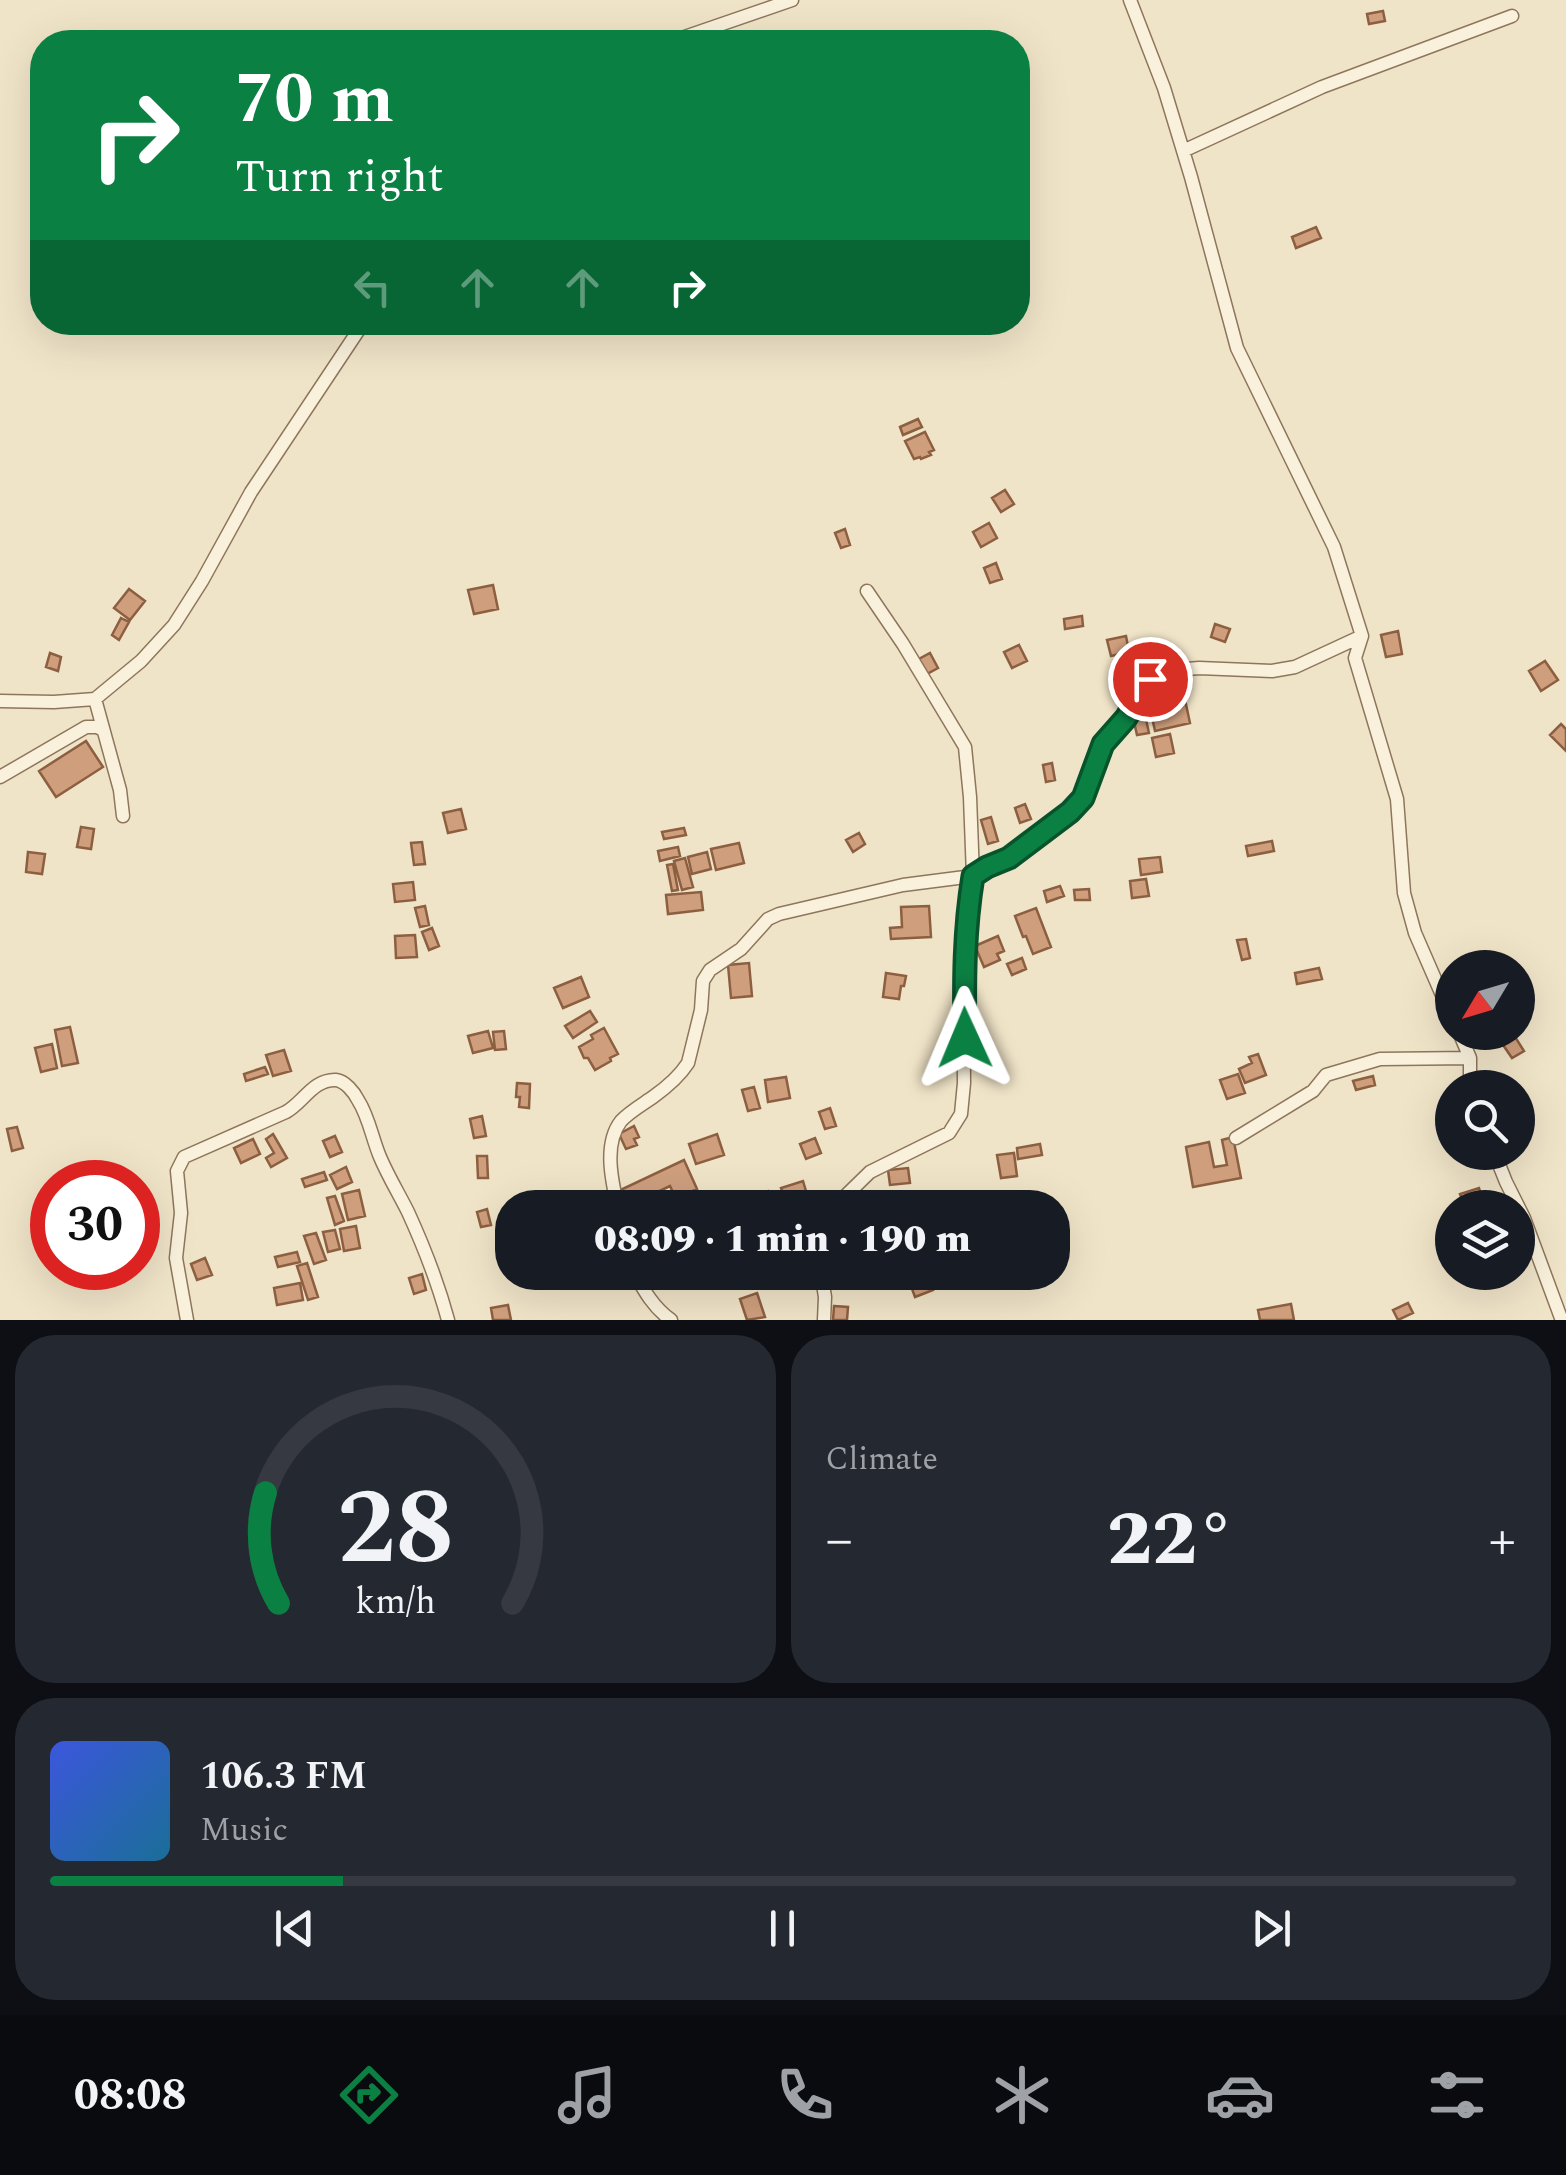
<!DOCTYPE html>
<meta charset="utf-8">
<style>
:root{--surface:#171b24;--page:#242831;--text:#f1f3f6;--muted:#9ea1a6;--line:#363941;--accent:#0b8043}
body{margin:0;font-family:Spectral,serif;background:var(--page);color:var(--text);height:100vh;display:flex;flex-direction:column;font-size:38px;white-space:nowrap}
*{box-sizing:border-box;margin:0}
p{font-size:32px;color:var(--muted)}
.icon{flex:none;width:55px;height:55px;fill:none;stroke:currentColor;stroke-width:2;stroke-linecap:round;stroke-linejoin:round}
.map{position:relative;height:1320px;overflow:hidden}
.drawer{display:flex;flex-direction:column;gap:15px;padding:15px;background:#0d0f14;flex:1}
.drawer>*{flex:none}
.hud{position:absolute;left:30px;top:30px;width:1000px;height:305px;border-radius:40px;box-shadow:0 10px 40px #0002;background:#0b8043;color:#fff;overflow:hidden}
.needle{width:65px;rotate:232deg}
.tools{position:absolute;left:1435px;top:950px;display:grid;gap:20px}
.tools a{display:grid;place-items:center;width:100px;height:100px;border-radius:50%;background:var(--surface);box-shadow:0 10px 40px #0002;font-size:50px}
.speed{position:absolute;left:30px;top:1160px;display:flex;gap:20px;font-size:50px;font-weight:700;text-align:center}
.speed>*{display:grid;place-content:center;width:130px;height:130px;border-radius:50%;background:var(--surface);box-shadow:0 10px 40px #0002;line-height:1}
.speed .limit{border:15px solid #d22;background:#fff;color:#111}
.pin{position:absolute;display:grid;place-items:center;width:85px;height:85px;color:#fff;margin:-42px;border:5px solid #fff;border-radius:50%;box-shadow:0 2px 10px #0007}
.me{position:absolute;width:110px;margin:-55px;rotate:359deg;stroke-linejoin:round;filter:drop-shadow(0 0 8px #0008)}
.turn{display:flex;align-items:center;gap:35px;height:210px;padding:0 40px;font-size:45px}
.turn .icon{width:130px;height:130px;stroke-width:2.5}
.turn b{display:block;font-size:70px;line-height:85px}
.lanes{display:flex;align-items:center;height:95px;padding:0 40px;background:#0003;justify-content:center;gap:50px;direction:ltr}
.lanes .off{opacity:.35}
.big{font-size:75px;font-weight:800;line-height:1.1}
.drawer .tile{flex:1;display:flex;flex-direction:column;justify-content:center;gap:15px;min-width:0;padding:0 35px;border-radius:40px;background:var(--page)}
.drawer .dial{align-items:center;gap:0}
.dial svg{height:260px;overflow:visible;fill:none;stroke:var(--line);stroke-width:7;stroke-linecap:round;text-anchor:middle}
.dial text{fill:var(--text);stroke:none}
.song{display:flex;align-items:center;gap:30px}
.cover{width:120px;height:120px;border-radius:15px;background:linear-gradient(135deg,hsl(230 70% 55%),hsl(200 70% 35%))}
.played{height:10px;border-radius:5px;background:linear-gradient(90deg,var(--accent) 20%,var(--line) 20%)}
.keys{display:flex;justify-content:space-around;direction:ltr}
.heat{display:flex;justify-content:space-between;align-items:center;font-size:55px;direction:ltr}
.drawer .tiles{flex:1;display:grid;gap:15px;grid-template-columns:1fr 1fr}
.tile:last-child{grid-column:span 2}
.trip{position:absolute;left:495px;top:1190px;width:575px;height:100px;border-radius:40px;background:var(--surface);box-shadow:0 10px 40px #0002;font-weight:800;line-height:100px;text-align:center}
.tab-bar{display:flex;height:160px;justify-content:space-around;align-items:center;background:#090b0e;color:var(--muted)}
.tab-bar .icon{width:70px;height:70px}
.tab-bar .active{color:var(--accent)}
.tab-bar b{font-size:45px;color:var(--text)}
.map>svg:first-child{display:block}
.building{fill:#cf9f7d;stroke:#8d5f41;stroke-width:2.5}
.lines{fill:none;stroke-linecap:round;stroke-linejoin:round}
.minor-casing{stroke:#8d765c;stroke-width:15}
.minor{stroke:#faf1dc;stroke-width:12}
.route-casing{stroke:#07532c;stroke-width:25}
.route{stroke:#0b8043;stroke-width:18}
</style>
<div class="map">
<svg width="1566" height="1320" viewBox="0 0 1566 1320">
<rect width="100%" height="100%" fill="#f0e4c8"/>
<!-- building -->
<path class="building" d="M1383 11 1385 21 1369 24 1367 14Z
M1316 227 1321 238 1296 248 1292 237Z
M918 419 922 427 903 435 900 427Z
M925 432 934 450 929 452 931 455 921 459 920 457 914 459 905 441Z
M1005 490 1014 504 1001 512 992 498Z
M989 523 997 538 981 547 973 532Z
M845 529 850 545 841 548 835 533Z
M996 563 1002 579 990 583 984 568Z
M493 585 498 609 474 614 468 590Z
M129 589 145 601 130 620 114 608Z
M1082 616 1083 626 1065 629 1064 619Z
M121 618 129 622 119 640 112 635Z
M1215 624 1230 629 1225 642 1211 637Z
M1398 631 1402 654 1386 657 1381 635Z
M1126 636 1129 652 1111 656 1107 640Z
M1019 645 1027 661 1012 668 1004 652Z
M50 653 61 657 58 671 46 667Z
M930 653 938 668 925 675 917 660Z
M1545 661 1558 680 1541 691 1529 671Z
M1171 675 1177 685 1160 695 1154 684Z
M1184 695 1190 723 1155 731 1149 703Z
M1145 715 1149 733 1137 735 1133 717Z
M1561 724 1566 729V751L1550 735Z
M1170 734 1174 753 1156 757 1152 738Z
M86 741 103 767 56 797 39 771Z
M1052 763 1055 780 1046 782 1043 765Z
M1025 804 1031 819 1020 823 1015 808Z
M461 809 466 829 448 833 443 813Z
M991 817 998 841 988 844 981 820Z
M81 827 94 829 91 849 77 847Z
M684 828 686 835 664 839 662 832Z
M859 833 865 844 853 852 846 840Z
M1272 841 1274 851 1248 856 1246 846Z
M422 842 425 864 414 865 411 843Z
M739 843 744 863 716 870 711 849Z
M678 847 680 856 660 861 658 851Z
M28 852 45 854 42 874 26 872Z
M707 852 711 869 692 874 688 857Z
M1160 857 1162 872 1141 875 1139 859Z
M685 858 693 887 682 890 674 861Z
M673 864 678 890 672 891 667 865Z
M1146 879 1149 896 1132 898 1130 881Z
M413 882 415 900 395 902 393 884Z
M1060 886 1064 896 1047 902 1044 891Z
M1089 889 1090 900H1075L1074 890Z
M701 892 703 910 668 914 666 895Z
M425 906 429 925 420 927 415 908Z
M929 906 931 937 891 939 890 928 902 927 901 907Z
M1036 908 1051 947 1033 954 1026 936 1023 937 1015 916Z
M432 928 439 946 429 950 422 932Z
M415 935 417 957 396 958 395 936Z
M998 936 1004 951 997 954 1000 960 984 967 975 946Z
M1246 939 1250 958 1242 960 1237 940Z
M1022 958 1026 969 1012 975 1007 964Z
M749 963 752 996 731 998 728 965Z
M1319 968 1322 979 1297 984 1295 973Z
M886 973 906 976 904 986H901L899 999 883 997Z
M581 977 589 997 563 1008 554 988Z
M590 1011 597 1022 573 1038 565 1026Z
M70 1027 78 1063 62 1066 55 1030Z
M604 1028 618 1054 610 1058 611 1061 595 1070 588 1058H584L579 1047 593 1039 591 1035Z
M488 1031 493 1048 473 1053 468 1036Z
M504 1031 506 1049 495 1050 493 1032Z
M1503 1032H1512L1524 1051 1512 1058 1499 1039 1505 1035Z
M52 1044 57 1068 41 1072 35 1048Z
M284 1050 291 1071 273 1076 266 1055Z
M1258 1054 1266 1075 1245 1083 1239 1069 1252 1063 1249 1057Z
M265 1067 268 1074 246 1081 244 1074Z
M1238 1074 1245 1093 1227 1099 1220 1080Z
M1373 1076 1375 1085 1356 1090 1353 1081Z
M786 1077 790 1098 768 1102 765 1080Z
M517 1083 530 1084 529 1108 519 1107 520 1097H516Z
M754 1087 760 1108 748 1111 742 1090Z
M830 1108 836 1126 825 1129 819 1112Z
M482 1116 486 1136 474 1138 470 1119Z
M634 1126 639 1137 634 1139 637 1145 626 1149 619 1134Z
M17 1127 23 1148 12 1151 7 1129Z
M273 1134 287 1158 271 1167 266 1158 274 1153 266 1139Z
M717 1134 724 1155 696 1164 689 1144Z
M335 1136 342 1152 330 1157 323 1141Z
M1233 1137 1241 1178 1193 1187 1186 1147 1209 1142 1214 1167 1227 1165 1222 1140Z
M815 1138 821 1153 806 1159 800 1144Z
M253 1139 260 1154 241 1163 234 1148Z
M1040 1144 1042 1155 1018 1159 1017 1148Z
M1014 1153 1017 1176 1001 1178 997 1155Z
M477 1156H487L488 1178H478Z
M684 1160 697 1189 676 1199 670 1186 624 1208 614 1193Z
M346 1167 352 1182 337 1189 330 1175Z
M908 1168 910 1183 890 1185 888 1170Z
M324 1172 327 1180 305 1187 302 1179Z
M803 1181 809 1201 788 1208 781 1188Z
M1479 1188 1485 1208H1465L1460 1194Z
M359 1190 365 1216 348 1220 342 1194Z
M768 1191 773 1207 757 1208 753 1196Z
M335 1196 344 1221 335 1225 327 1198Z
M487 1209 491 1225 481 1227 477 1212Z
M356 1226 360 1248 344 1251 340 1229Z
M335 1230 340 1249 328 1252 323 1232Z
M316 1233 326 1260 314 1264 304 1236Z
M512 1241V1257L501 1259 499 1243Z
M297 1252 300 1262 278 1267 275 1257Z
M205 1258 212 1275 197 1280 191 1264Z
M307 1263 318 1297 308 1300 297 1266Z
M922 1272H930L931 1276 928 1278 933 1290 915 1297 908 1278Z
M422 1274 426 1290 414 1294 409 1278Z
M300 1283 303 1300 277 1305 274 1288Z
M757 1293 765 1317 747 1320 740 1299Z
M1408 1303 1413 1313 1398 1320 1393 1310Z
M1291 1304 1294 1320H1260L1258 1310Z
M508 1305 511 1320H493L491 1308Z
M834 1306 848 1307 847 1320H833Z"/>
<g class="lines">
<!-- minor casing -->
<g class="minor-casing">
<path id="minor" d="M1130 0 1164 88 1191 177 1237 348 1334 547 1362 636 1355 658 1397 799 1404 893 1415 933 1452 1018
M670 42 792 0
M1183 151 1322 87 1512 16
M95 699 120 790 123 816
M0 701 54 702 95 699 141 661 174 625 202 581 251 492 364 322
M0 777 86 727H97L103 730
M1459 1032 1470 1058V1088
M1236 1138 1313 1091 1326 1075 1380 1059 1470 1058
M1494 1152 1506 1182 1524 1218 1561 1318
M618 1208C612 1182 603 1144 621 1121 629 1112 643 1104 653 1097 667 1087 679 1077 688 1063L701 1010 703 981 710 970 741 949 768 919 779 914 903 885 973 876 987 867 1009 858 1070 812 1083 798 1103 744 1126 718 1151 679 1164 671 1199 668 1272 671 1295 667 1362 636
M833 1208 870 1172 949 1133 961 1114 964 1083 963 963 966 917 973 876 970 797 965 747 903 644 867 591
M634 1272C644 1291 654 1308 671 1320
M821 1272 825 1297 824 1320
M187 1320 176 1258 181 1213 177 1171 184 1157 286 1112C303 1103 313 1079 336 1080 345 1081 354 1092 358 1100 369 1117 372 1138 380 1157 388 1176 399 1194 408 1212 424 1247 438 1283 448 1320"/>
</g>
<!-- minor -->
<use href="#minor" class="minor"/>
</g>
<g class="lines">
<!-- route casing -->
<g class="route-casing">
<path id="route" d="M965 1038C964 983 964 931 973 876L987 867 1009 858 1070 812 1083 798 1103 744 1126 718 1150 679"/>
</g>
<!-- route -->
<use href="#route" class="route"/>
</g>
</svg>
<div class="tools">
<a><svg class="needle" viewBox="-14 -14 28 28"><path d="M0-13l5 13h-10z" fill="#e53935"/><path d="M0 13l5-13h-10z" fill="#9ea1a6"/></svg></a>
<a><svg class="icon" aria-label="search" viewBox="0 0 24 24"><circle cx="10" cy="10" r="6"/><path d="M15 15l6 6"/></svg></a>
<a><svg class="icon" aria-label="layers" viewBox="0 0 24 24"><path d="M12 4l9 5-9 5-9-5zM3 14l9 5 9-5"/></svg></a>
</div>
<div class="speed"><div class="limit">30</div></div>
<div class="pin" style="left:1150px;top:679px;background:#d93025"><svg class="icon" aria-label="arrive" viewBox="0 0 24 24"><path d="M6 21V4h12l-3 4 3 4H6"/></svg></div>
<svg class="me" style="left:965px;top:1038px" viewBox="-20 -20 40 40"><path d="M0-17L14 15 0 8-14 15z" fill="#0b8043" stroke="#fff" stroke-width="4"/></svg>
<div class="trip">08:09 · 1 min · 190 m</div>
<div class="hud">
<div class="turn"><svg class="icon" aria-label="right" viewBox="0 0 24 24"><path d="M7 20v-9h11M14 6l5 5-5 5"/></svg><div><b>70 m</b>Turn right</div></div>
<div class="lanes"><svg class="icon off" aria-label="left" viewBox="0 0 24 24"><path d="M17 20v-9H6M10 6l-5 5 5 5"/></svg><svg class="icon off" aria-label="ahead" viewBox="0 0 24 24"><path d="M12 20V5M6 11l6-6 6 6"/></svg><svg class="icon off" aria-label="ahead" viewBox="0 0 24 24"><path d="M12 20V5M6 11l6-6 6 6"/></svg><svg class="icon" aria-label="right" viewBox="0 0 24 24"><path d="M7 20v-9h11M14 6l5 5-5 5"/></svg></div>
</div>
</div>
<section class="drawer">
<div class="tiles">
<div class="tile dial"><svg viewBox="0 0 100 80">
<path d="M14 69A42 42 0 1 1 86 69"/>
<path d="M14 69A42 42 0 0 1 10 35" stroke="#0b8043"/>
<text x="50" y="56" font-size="32" font-weight="700">28</text>
<text x="50" y="72" font-size="11">km/h</text>
</svg></div>
<div class="tile"><p>Climate</p>
<div class="heat"><a>−</a><b class="big">22°</b><a>+</a></div>
</div>
<div class="tile">
<div class="song"><i class="cover"></i><div><b>106.3 FM</b><p>Music</p></div></div>
<div class="played"></div>
<div class="keys"><svg class="icon" aria-label="previous" viewBox="0 0 24 24"><path d="M18 5L8 12l10 7zM5 5v14"/></svg><svg class="icon" aria-label="pause" viewBox="0 0 24 24"><path d="M8 5v14M16 5v14"/></svg><svg class="icon" aria-label="next" viewBox="0 0 24 24"><path d="M6 5l10 7-10 7zM19 5v14"/></svg></div>
</div>
</div>
</section>
<nav class="tab-bar">
<b>08:08</b>
<svg class="icon active" aria-label="directions" viewBox="0 0 24 24"><path d="M12 3l9 9-9 9-9-9zM9 14v-3h6M13 9l2 2-2 2"/></svg>
<svg class="icon" aria-label="music" viewBox="0 0 24 24"><path d="M9 18V5l10-2v13"/><circle cx="6" cy="18" r="3"/><circle cx="16" cy="16" r="3"/></svg>
<svg class="icon" aria-label="phone" viewBox="0 0 24 24"><path d="M5 4h4l2 5-3 2q2 4 5 5l2-3 5 2v4C11 20 4 13 5 4z"/></svg>
<svg class="icon" aria-label="climate" viewBox="0 0 24 24"><path d="M12 3v18M4 7l16 10M4 17L20 7"/></svg>
<svg class="icon" aria-label="car" viewBox="0 0 24 24"><path d="M5 17H2v-5l4-1 3-4h7l3 4 3 1v5h-3M9 17h6M6 11h13"/><circle cx="7" cy="17" r="2"/><circle cx="17" cy="17" r="2"/></svg>
<svg class="icon" aria-label="filters" viewBox="0 0 24 24"><path d="M4 7h16M4 17h16"/><circle cx="9" cy="7" r="2"/><circle cx="15" cy="17" r="2"/></svg>
</nav>
